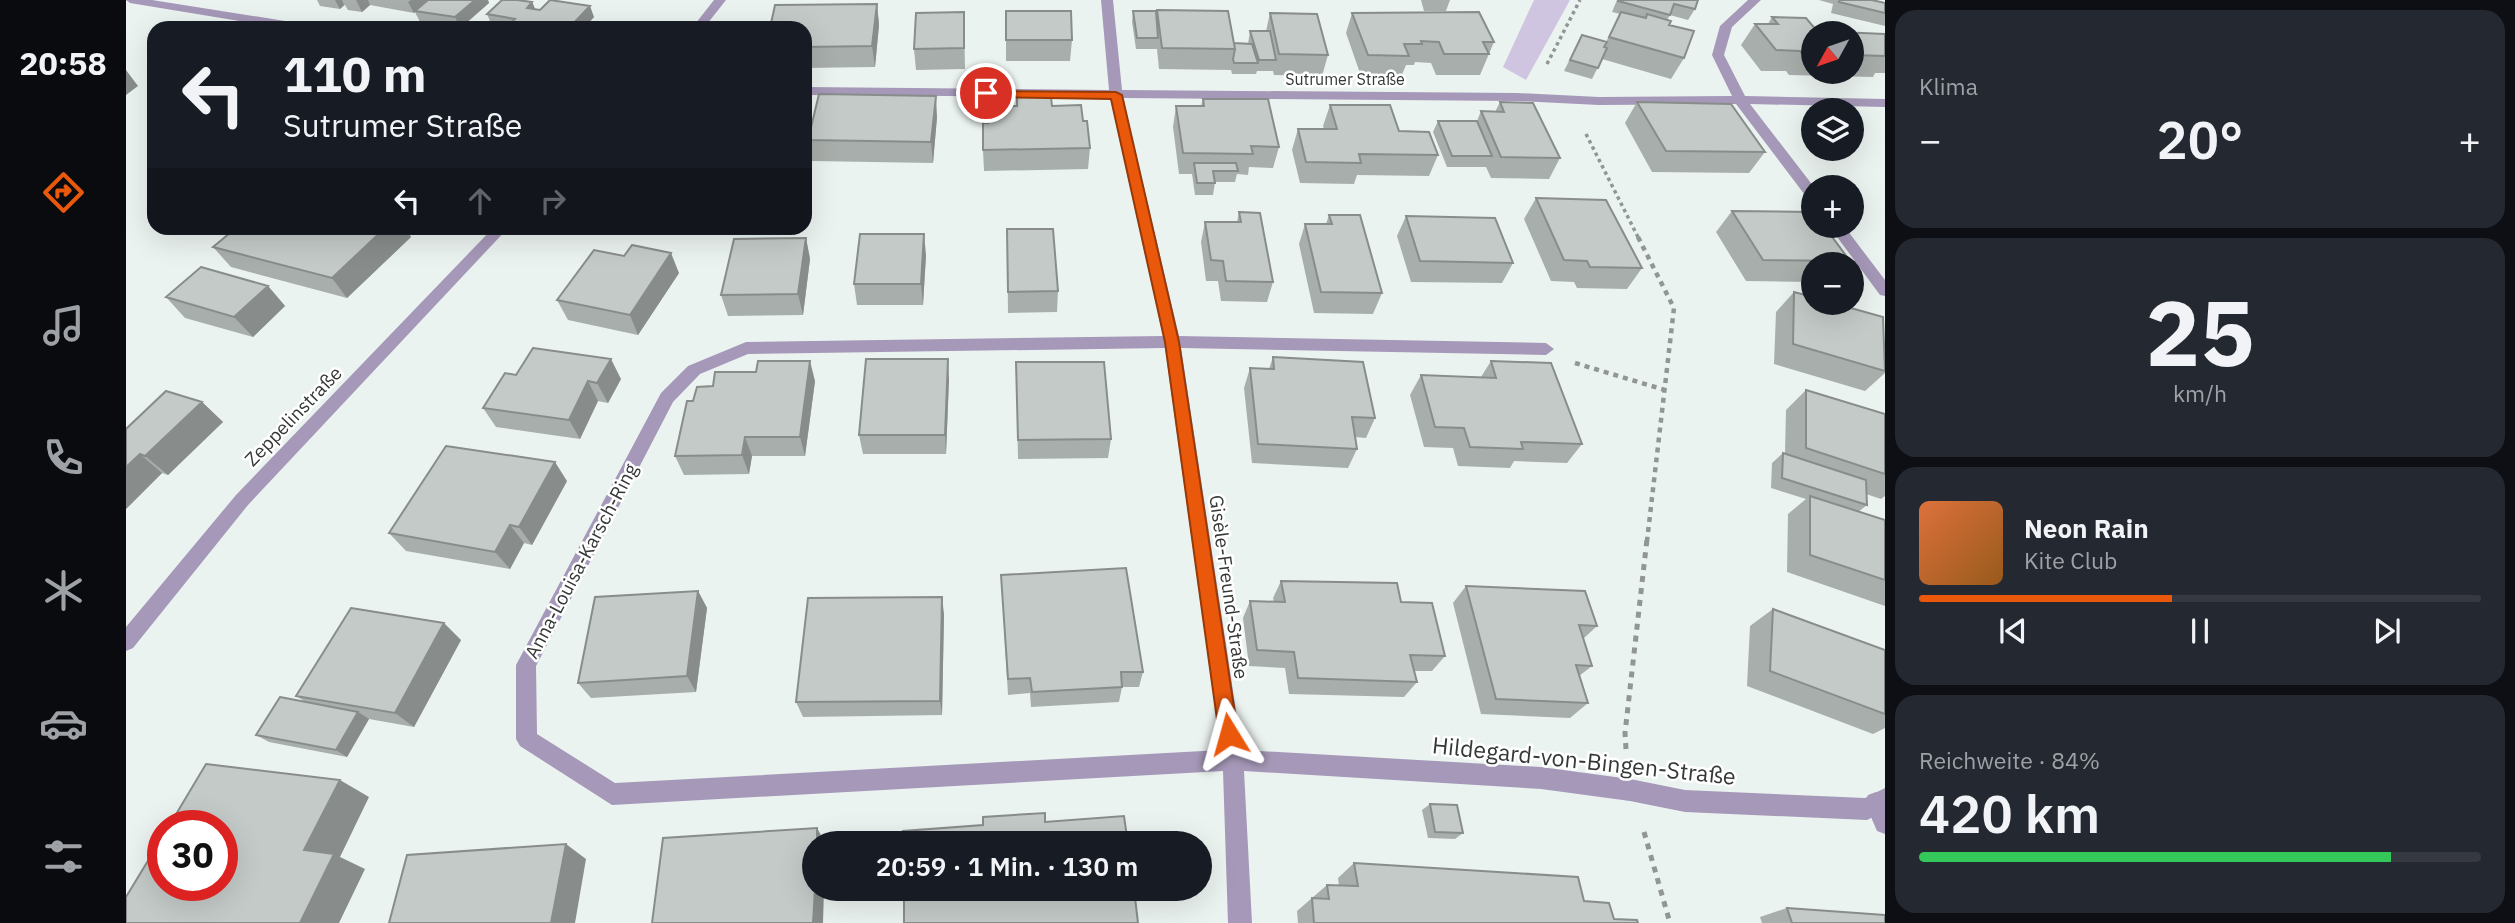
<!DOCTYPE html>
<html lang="de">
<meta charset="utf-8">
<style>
:root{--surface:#171b24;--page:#242831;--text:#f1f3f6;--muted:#9ea1a6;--line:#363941;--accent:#ea580c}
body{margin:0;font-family:"IBM Plex Sans",sans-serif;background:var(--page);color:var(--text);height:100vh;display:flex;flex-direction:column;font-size:26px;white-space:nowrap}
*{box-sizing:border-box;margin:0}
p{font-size:23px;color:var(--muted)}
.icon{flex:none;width:38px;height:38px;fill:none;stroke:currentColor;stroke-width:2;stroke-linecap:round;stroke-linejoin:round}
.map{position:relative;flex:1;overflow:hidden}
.sheet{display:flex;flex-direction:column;gap:10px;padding:10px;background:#0d0f14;width:630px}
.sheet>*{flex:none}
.top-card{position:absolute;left:21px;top:21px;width:665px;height:214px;border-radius:21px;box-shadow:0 7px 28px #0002;background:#171b24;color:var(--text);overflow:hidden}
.needle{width:46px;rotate:230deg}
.buttons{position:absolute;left:1675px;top:21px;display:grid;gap:14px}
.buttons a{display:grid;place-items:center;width:63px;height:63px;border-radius:50%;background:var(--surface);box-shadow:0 7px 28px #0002;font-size:35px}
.speed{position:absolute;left:21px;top:810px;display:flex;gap:14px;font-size:35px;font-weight:700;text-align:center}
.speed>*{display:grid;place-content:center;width:91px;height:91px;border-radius:50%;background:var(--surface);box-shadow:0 7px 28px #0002;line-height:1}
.speed .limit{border:10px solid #d22;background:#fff;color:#111}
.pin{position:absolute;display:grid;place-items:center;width:60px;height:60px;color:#fff;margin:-30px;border:4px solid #fff;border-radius:50%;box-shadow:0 2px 7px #0007}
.me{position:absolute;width:77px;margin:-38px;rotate:352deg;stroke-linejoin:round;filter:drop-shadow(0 0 5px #0008)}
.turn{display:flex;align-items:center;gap:24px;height:147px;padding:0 21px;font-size:32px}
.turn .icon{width:91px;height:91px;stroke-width:2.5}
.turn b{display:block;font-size:49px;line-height:60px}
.lanes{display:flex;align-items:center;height:66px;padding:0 21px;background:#0003;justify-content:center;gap:35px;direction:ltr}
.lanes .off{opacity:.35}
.big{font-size:52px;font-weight:600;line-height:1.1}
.sheet .card{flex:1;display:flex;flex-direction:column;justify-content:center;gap:10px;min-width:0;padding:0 24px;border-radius:21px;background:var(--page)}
.sheet .dial{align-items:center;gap:0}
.dial b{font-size:91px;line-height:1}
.song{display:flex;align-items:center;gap:21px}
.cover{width:84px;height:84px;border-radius:10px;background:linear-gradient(135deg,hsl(20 70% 55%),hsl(30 70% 35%))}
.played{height:7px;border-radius:4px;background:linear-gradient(90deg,var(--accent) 45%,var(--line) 45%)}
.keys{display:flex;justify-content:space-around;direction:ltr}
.heat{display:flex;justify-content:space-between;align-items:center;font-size:38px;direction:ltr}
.charge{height:10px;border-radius:5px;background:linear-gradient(90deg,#34c759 84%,var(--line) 0)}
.trip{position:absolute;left:676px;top:831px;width:410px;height:70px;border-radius:35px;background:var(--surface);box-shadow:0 7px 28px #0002;font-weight:600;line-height:70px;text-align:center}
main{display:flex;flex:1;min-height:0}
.dock{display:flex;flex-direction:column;width:126px;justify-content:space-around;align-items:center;background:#090b0e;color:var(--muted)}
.dock .icon{width:49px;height:49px}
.dock .on{color:var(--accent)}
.dock b{font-size:32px;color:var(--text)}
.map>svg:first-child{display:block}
.green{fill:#d0c5e0}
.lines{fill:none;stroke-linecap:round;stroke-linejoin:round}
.path-far2{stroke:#919694;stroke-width:3.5;stroke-dasharray:3.5 3.5;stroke-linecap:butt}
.path-far1{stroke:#919694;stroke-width:4.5;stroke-dasharray:5 5;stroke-linecap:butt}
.path{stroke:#919694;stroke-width:5;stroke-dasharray:6 6;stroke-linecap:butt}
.service{fill:#a598b8;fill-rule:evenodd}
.minor{fill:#a598b8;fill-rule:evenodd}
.wall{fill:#a8aeab;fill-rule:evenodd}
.shaded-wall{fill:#888d8b}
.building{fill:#c3cac7;stroke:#888d8b;stroke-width:2}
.route{fill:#ea580c;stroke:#983908;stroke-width:2}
.labels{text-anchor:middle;stroke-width:5;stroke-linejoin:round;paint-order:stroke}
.far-street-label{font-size:16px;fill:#353837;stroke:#fff}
.street-label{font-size:19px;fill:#353837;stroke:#fff}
.near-street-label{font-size:23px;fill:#353837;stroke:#fff}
</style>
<main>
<nav class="dock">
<b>20:58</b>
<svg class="icon on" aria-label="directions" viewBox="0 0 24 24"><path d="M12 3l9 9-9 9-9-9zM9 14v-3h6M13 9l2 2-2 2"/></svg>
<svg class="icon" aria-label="music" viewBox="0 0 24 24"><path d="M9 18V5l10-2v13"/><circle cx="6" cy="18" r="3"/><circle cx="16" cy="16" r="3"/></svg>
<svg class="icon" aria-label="phone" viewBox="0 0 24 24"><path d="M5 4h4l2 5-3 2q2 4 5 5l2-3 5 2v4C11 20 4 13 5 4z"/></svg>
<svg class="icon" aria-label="climate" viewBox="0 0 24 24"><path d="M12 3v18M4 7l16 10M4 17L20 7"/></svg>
<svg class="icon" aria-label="car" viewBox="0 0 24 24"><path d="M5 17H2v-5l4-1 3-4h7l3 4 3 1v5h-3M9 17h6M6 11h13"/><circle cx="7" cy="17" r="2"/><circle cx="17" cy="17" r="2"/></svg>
<svg class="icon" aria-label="filters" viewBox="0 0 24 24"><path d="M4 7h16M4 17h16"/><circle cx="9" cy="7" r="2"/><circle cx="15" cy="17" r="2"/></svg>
</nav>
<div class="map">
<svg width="1759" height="923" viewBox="0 0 1759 923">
<rect width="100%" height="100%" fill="#ebf3f0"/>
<!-- green -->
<path class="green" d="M1408 0H1444L1400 80 1377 67Z"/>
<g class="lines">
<!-- path-far2 -->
<path class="path-far2" d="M1421 64 1454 0
M1460 134 1513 239"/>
<!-- path-far1 -->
<path class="path-far1" d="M1512 237 1548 308 1521 541
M1449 363 1539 390"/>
<!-- path -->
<path class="path" d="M1500 749 1499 733 1521 539
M1518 832 1544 923"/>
<!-- service -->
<path class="service" d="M1750 792 1759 798V834L1751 831 1739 803 1742 795Z"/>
<!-- minor -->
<path class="minor" d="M0 0H26L178 24 184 28H156L4 3Z
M588 0H600L578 28H566Z
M975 0H987L996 90 1391 93 1473 97 1606 96 1586 55 1594 26 1622 0H1635L1606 27 1598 55 1619 96 1759 99V107L1624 104 1688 187 1687 201 1682 199 1610 104 1473 105 1391 101 997 98 1053 336 1420 343 1428 349 1420 355 1055 348 1116 750 1415 767 1504 779 1559 790 1739 798 1759 788V811L1741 820 1559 812 1504 801 1415 789 1118 771 1126 923H1102L1097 771 486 805 394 746 390 739V665L535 393 562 366 620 342 1037 336 984 97 679 95V87L983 90ZM1039 348 1095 750 489 783 411 734 410 666 547 402 574 374 622 354Z
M1703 226H1718L1759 280V296L1754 295Z
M367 228H382L122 505 7 648 0 651V627L110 495Z"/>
</g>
<!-- wall -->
<path class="wall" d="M191 0H362L363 3 335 28H332L294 22 289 12 288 13 244 5 236 12 222 10 219 5 214 9 194 6Z
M1295 0H1324L1320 11H1298Z
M1491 0H1572L1569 9 1562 20 1544 15 1541 20 1558 58 1545 79 1476 59 1466 79 1438 71 1456 35 1480 42 1494 14 1486 12Z
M1693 0H1746L1759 3V26L1705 13 1707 4Z
M406 2 409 9 468 17 458 28H381L366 26 361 14Z
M751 4 753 25 749 67 679 68V28Z
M1031 10 1108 44H1122L1124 31H1140L1144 13 1202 55 1196 76 1148 75 1147 71H1131L1130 74H1106L1105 70 1033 69 1031 49H1010L1006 22 1007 11 1030 17Z
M880 11 946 40 944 61H880Z
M838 12 839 69 790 70 788 49Z
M1226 13 1368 42 1354 75H1310L1305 63 1289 62 1288 65H1280L1275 77 1235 76 1220 33Z
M1646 17 1691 31 1759 34V73H1749L1747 77 1663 75 1660 71H1635L1615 45 1629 24H1642ZM1687 33H1726V72H1687Z
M1077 99 1153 147 1147 168 1123 167 1122 175 1111 174 1109 182H1089L1087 195H1069L1066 174H1053L1047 127 1050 106H1075Z
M1374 102 1434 158 1423 179 1365 178 1360 167H1321L1307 132 1312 121H1351L1355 111 1369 112Z
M1511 102 1639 152 1623 173 1526 172 1499 123Z
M1204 105 1273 131 1312 155 1303 176 1231 175 1228 184 1174 183 1166 150 1172 129H1198L1197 126Z
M891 106H926L957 121 964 148 962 169 858 171 857 150 862 123Z
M811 117 807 163 686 161 682 140Z
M1410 198 1516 268 1501 289 1451 288 1448 282 1425 281 1398 219Z
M1606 211 1724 261 1721 264H1687V282L1620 281 1590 232Z
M1113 212 1147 282 1141 302 1095 301 1092 281H1080L1075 242 1079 222H1111Z
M1203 215 1256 293 1247 314 1188 313 1173 244 1179 224H1200Z
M1280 216 1387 263 1376 283 1285 282 1271 236Z
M110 228H279L285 237 221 298 105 267 87 247Z
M881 229 932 291 931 312 882 313Z
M680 238 684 259 677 315 602 316 595 295Z
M800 255 797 305H731L728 284Z
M498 256 553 273 512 335 442 320 431 300Z
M142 286 159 306 127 337 59 318 40 297Z
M1668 292 1759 349V373L1739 391 1648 364 1650 312Z
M1147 357 1249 418 1240 438 1229 437 1231 449 1222 468 1126 463 1118 388 1124 368 1143 369Z
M1365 361 1456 444 1441 463 1388 461 1384 468 1332 466 1327 448 1298 447 1284 395 1295 375 1355 377Z
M890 362 985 439 982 458 892 459Z
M390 375 495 379 482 403 472 401 454 439 370 427 357 408Z
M823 379 820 454H737L733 435Z
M689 381 679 456H626L623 474 558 475 549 456 567 401Z
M1680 390 1759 414V496L1755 499 1740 494 1741 505 1732 512 1759 520V606L1661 572 1662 514 1680 499 1645 488 1646 463 1657 453 1659 454 1660 410Z
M76 402 97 422 42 475 36 473 0 509V429Z
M441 481 406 545 398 543 384 569 280 551 263 533Z
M875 575 1017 672 1013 687H996L993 702 905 707 904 693 882 695Z
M1155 581 1275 602 1319 656 1306 671H1288L1291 682 1278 697 1163 694 1159 668 1123 666 1117 618 1124 601 1148 602 1147 598Z
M1340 586 1471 626 1457 639 1466 666 1453 676 1462 703 1444 718 1355 714 1327 603Z
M572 591 581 608 570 692 465 698 452 683Z
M1647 609 1759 650V728L1747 734 1621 686 1624 626Z
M818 614 816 715 677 717 670 702Z
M335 640 288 727 243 719 221 757 143 742 130 735 178 701 170 696Z
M1304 804 1337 833 1329 839 1302 838 1296 810Z
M1228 863 1458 901 1488 919 1512 923H1172L1171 911 1201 885 1213 886 1212 878Z
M1661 908 1759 923H1636L1634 917Z"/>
<!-- shaded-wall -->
<path class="shaded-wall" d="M209 0H216L218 5 214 9Z
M230 0H242L244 5 236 12Z
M285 0H302L288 13 282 2Z
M349 0H362L363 3 334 28 329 17Z
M406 2 411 13 401 8Z
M751 4 753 25 749 67 746 46Z
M464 6 468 17 458 28H443Z
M0 70 12 86 0 95Z
M810 96 811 117 807 163 805 142Z
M259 228H279L285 237 221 298 206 278Z
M798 234 800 255 797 305 795 284Z
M680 238 684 259 677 315 672 294Z
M545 253 553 273 512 335 504 315Z
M142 286 159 306 127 337 108 317Z
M485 359 495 379 482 403 471 383Z
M822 359 823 379 820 454 819 435Z
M684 361 689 381 679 456 674 437Z
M462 381 472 401 454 439 443 420Z
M76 402 97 422 42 475 19 456Z
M619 437 626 456 623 474 616 455Z
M14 454 36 473 0 509V467Z
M429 462 441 481 406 545 393 527Z
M384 525 398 543 384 569 369 552Z
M572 591 581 608 570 692 561 676Z
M816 597 818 614 816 715 814 701Z
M318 623 335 640 288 727 269 713Z
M232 712 243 719 221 757 210 750Z
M214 780 243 797 214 857 239 869 213 923H174L178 850Z
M691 828 700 844H691Z
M440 844 460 859 449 923H425Z
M689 889H698L697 923H687Z"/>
<!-- building -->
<path class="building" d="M302 0H349L329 17 289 11Z
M376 0H391L406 2 401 8 414 10 424 0 464 6 443 28H396L382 26 389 19 361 14Z
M1492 0H1572L1569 9 1548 4 1544 15 1492 1Z
M1714 0H1746L1759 3V13L1713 2Z
M751 4 746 46 679 47V28H644L649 5Z
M1031 10 1102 11 1109 49 1036 48Z
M880 11H945L946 40H880Z
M1007 11H1030L1032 38H1011Z
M838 12V48L788 49 790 13Z
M1353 12 1368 42H1357L1363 54H1318L1313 42 1295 41 1296 44H1278L1283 56 1242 55 1226 13Z
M1495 12 1520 18 1521 14 1545 21 1543 25 1568 31 1558 58 1483 37Z
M1144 13 1191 14 1202 55 1153 54Z
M1646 17 1680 18 1691 31 1759 34V56L1726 55V33H1687V54H1677L1674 51 1650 50 1629 24H1652Z
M1124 31H1144L1150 60H1133Z
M1456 35 1481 42 1478 47 1481 48 1472 68 1444 60Z
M1108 43 1126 44 1132 63H1108L1107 59 1109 49Z
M693 94 810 96 805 142 682 140Z
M891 97H925L926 106 955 105 957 121H961L964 148 857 150V123H862L861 106H891Z
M1077 99H1142L1153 147 1125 146 1127 154 1057 153 1050 106H1078Z
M1374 102 1407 103 1434 158 1375 157 1355 111 1378 112Z
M1511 102 1605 104 1639 152 1540 151Z
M1204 105H1264L1273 131 1303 132 1312 155 1233 154 1235 163 1180 162 1172 129H1211Z
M1312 121H1351L1366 156H1326Z
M1068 163H1110L1112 171H1087L1089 183H1071Z
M1410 198 1480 200 1516 268 1464 267 1461 261 1438 260Z
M1606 211 1687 212V226H1698L1724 261 1637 260Z
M1113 212 1134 213 1147 282 1100 281 1097 261 1085 260 1079 222H1115Z
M1203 215H1234L1256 293 1195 292 1179 224H1206Z
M1280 216 1369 218 1387 263 1294 261Z
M110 228H259L206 278 87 247Z
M881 229H927L932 291 882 292Z
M734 234H798L795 284H728Z
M680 238 672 294 595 295 608 239Z
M506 245 545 253 504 315 431 300 468 250 498 256Z
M75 267 142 286 108 317 40 297Z
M1668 292 1687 297V303H1707L1757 317 1759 371 1667 344Z
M407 348 485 359 471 383 462 381 443 420 357 408 379 373 390 375Z
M1147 357 1237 362 1249 418 1226 417 1231 449 1132 444 1124 368 1148 369Z
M740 359H822L819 435H733Z
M632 361H684L674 437H619L616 455 549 456 561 401H567L571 387 587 386 589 372H630Z
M1365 361 1425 363 1456 444 1395 442 1397 449 1344 447 1338 428 1309 427 1295 375 1370 378Z
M890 362H978L985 439 892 440Z
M1680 390 1759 414V474L1680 448Z
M40 391 76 402 19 456 14 454 0 467V429Z
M320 446 429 462 393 527 384 525 369 552 263 533Z
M1657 453 1740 480 1741 505 1656 478Z
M1684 496 1759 520V580L1684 555Z
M1000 568 1017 672H995L996 687 906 692 904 678 882 679 875 575Z
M1155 581 1271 583 1275 602 1306 603 1319 656 1284 655 1291 682 1172 678 1168 652 1131 650 1124 601 1159 602Z
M1340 586 1459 591 1471 626 1453 625 1466 666 1450 665 1462 703 1370 699Z
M572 591 561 676 452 683 469 597Z
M816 597 814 701 670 702 682 598Z
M225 608 318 623 269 713 170 696Z
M1647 609 1759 650V714L1644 671Z
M154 697 232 712 210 750 130 735Z
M80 764 214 780 178 850 208 854 174 923H0V897L37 836V886H96V826H43Z
M1304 804 1331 805 1337 833 1309 832Z
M919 813V822L998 816 1002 844H778L777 831 857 825V817Z
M691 828V844H688L689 889 687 923H526L537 838Z
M440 844 425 923H263L281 855Z
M1228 863 1452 877 1458 901 1483 903 1488 919 1511 920 1512 923H1188L1186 898 1203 899 1201 885 1232 886Z
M778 889H1008L1012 923H778Z
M1661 908 1759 915V923H1666Z"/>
<!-- route -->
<path class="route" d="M856 91 990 92 996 95 1053 342 1112 734 1110 740 1103 743 1096 740 1093 734 1039 342 985 99 860 97 856 96Z"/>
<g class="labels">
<!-- far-street labels -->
<g class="far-street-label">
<text x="1219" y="85">Sutrumer Straße</text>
</g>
<!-- street labels -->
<g class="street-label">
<text transform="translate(167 416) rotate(-46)" y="7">Zeppelinstraße</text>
<text transform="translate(455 561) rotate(-62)" y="7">Anna-Louisa-Karsch-Ring</text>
<text transform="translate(1103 587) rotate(82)" y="7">Gisèle-Freund-Straße</text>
</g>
<!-- near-street labels -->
<g class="near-street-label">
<text transform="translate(1458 761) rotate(6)" y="8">Hildegard-von-Bingen-Straße</text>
</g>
</g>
</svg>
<div class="buttons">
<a><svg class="needle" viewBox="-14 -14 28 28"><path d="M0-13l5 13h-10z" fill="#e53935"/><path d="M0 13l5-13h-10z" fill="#9ea1a6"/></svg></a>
<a><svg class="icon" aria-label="layers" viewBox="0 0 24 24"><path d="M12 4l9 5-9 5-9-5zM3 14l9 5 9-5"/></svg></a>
<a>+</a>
<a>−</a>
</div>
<div class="speed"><div class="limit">30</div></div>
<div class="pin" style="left:860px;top:93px;background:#d93025"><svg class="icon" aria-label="arrive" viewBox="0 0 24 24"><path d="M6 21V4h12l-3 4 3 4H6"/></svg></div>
<svg class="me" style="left:1103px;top:734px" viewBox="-20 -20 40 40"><path d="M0-17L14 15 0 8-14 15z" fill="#ea580c" stroke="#fff" stroke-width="4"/></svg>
<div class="trip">20:59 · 1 Min. · 130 m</div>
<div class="top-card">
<div class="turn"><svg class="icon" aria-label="left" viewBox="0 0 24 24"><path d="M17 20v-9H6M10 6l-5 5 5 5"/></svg><div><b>110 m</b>Sutrumer Straße</div></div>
<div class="lanes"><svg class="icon" aria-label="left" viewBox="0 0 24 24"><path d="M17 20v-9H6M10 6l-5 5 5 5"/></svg><svg class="icon off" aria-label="ahead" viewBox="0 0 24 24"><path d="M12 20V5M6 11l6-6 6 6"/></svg><svg class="icon off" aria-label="right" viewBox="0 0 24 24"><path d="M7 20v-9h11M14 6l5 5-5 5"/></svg></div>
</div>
</div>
<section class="sheet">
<div class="card"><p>Klima</p>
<div class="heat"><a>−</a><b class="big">20°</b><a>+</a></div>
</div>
<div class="card dial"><b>25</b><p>km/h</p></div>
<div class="card">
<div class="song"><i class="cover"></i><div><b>Neon Rain</b><p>Kite Club</p></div></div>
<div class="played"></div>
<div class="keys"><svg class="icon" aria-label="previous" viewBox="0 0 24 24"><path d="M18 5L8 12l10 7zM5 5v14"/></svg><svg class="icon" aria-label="pause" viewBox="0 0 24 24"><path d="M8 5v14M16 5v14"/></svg><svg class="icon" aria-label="next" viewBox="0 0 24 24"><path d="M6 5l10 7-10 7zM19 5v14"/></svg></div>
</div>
<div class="card"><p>Reichweite · 84%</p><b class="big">420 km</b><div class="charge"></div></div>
</section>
</main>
